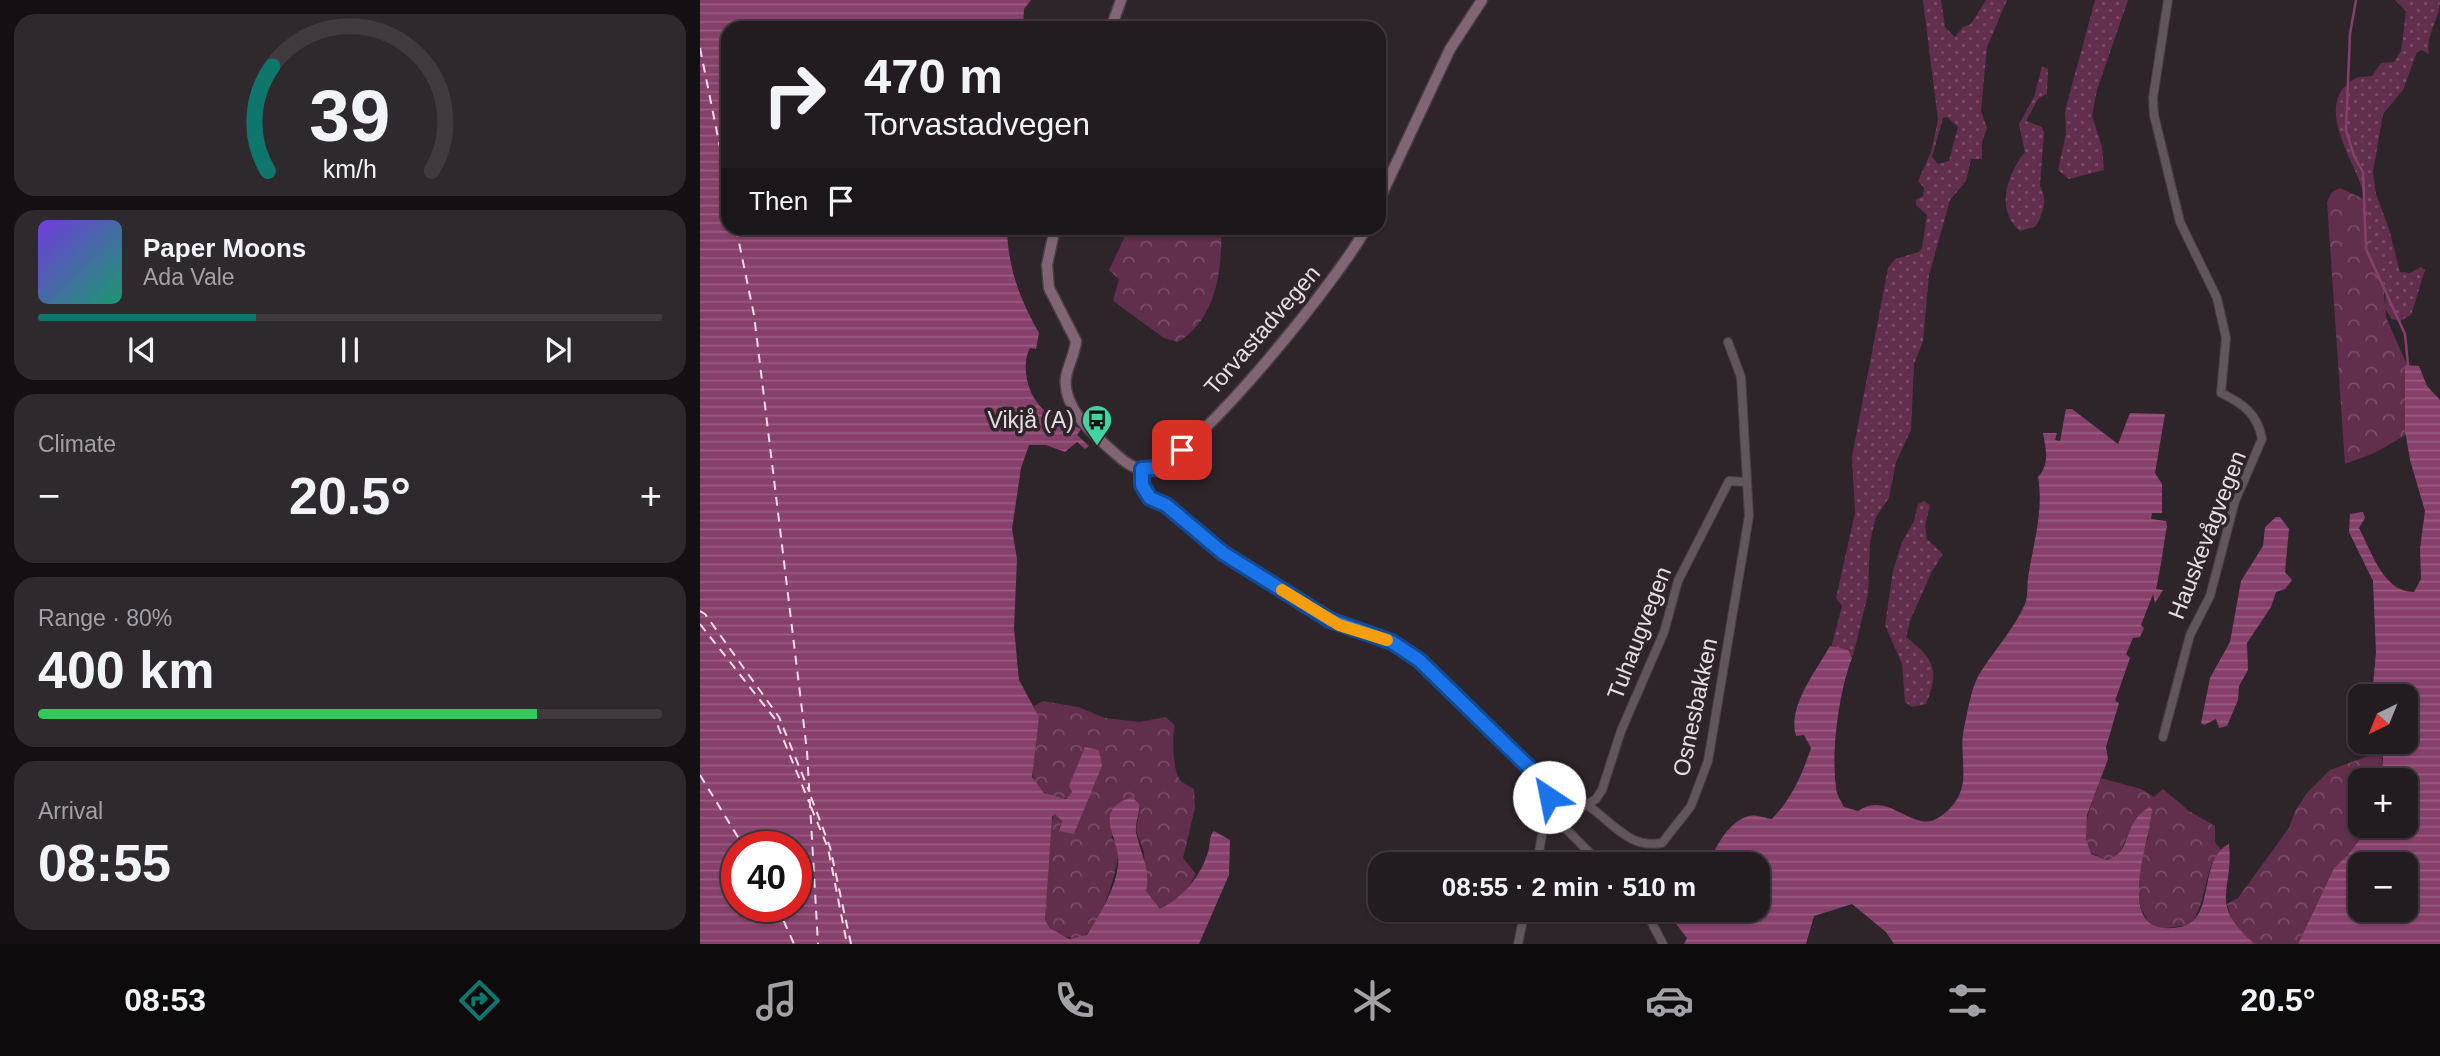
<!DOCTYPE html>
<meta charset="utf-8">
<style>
:root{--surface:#221c20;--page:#2e292d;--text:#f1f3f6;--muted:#a2a1a5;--line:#3f3a3e;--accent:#0f766e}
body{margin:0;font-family:Arial,sans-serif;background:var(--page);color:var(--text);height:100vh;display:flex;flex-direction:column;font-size:26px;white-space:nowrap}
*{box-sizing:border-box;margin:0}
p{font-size:23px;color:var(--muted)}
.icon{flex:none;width:38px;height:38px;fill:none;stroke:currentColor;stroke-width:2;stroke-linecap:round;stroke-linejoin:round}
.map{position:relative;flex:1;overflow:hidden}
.details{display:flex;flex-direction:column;gap:14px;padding:14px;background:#130f12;width:700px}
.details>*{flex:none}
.guide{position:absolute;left:21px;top:21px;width:665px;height:214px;border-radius:21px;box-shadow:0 2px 5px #0004,0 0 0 2px var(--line);background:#221c20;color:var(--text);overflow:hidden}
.needle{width:46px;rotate:223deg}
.fabs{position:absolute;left:1648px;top:684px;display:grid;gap:14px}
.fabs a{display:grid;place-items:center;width:70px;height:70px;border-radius:14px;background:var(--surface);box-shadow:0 2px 5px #0004,0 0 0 2px var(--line);font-size:35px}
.speed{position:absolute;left:21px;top:831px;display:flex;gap:14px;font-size:35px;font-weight:700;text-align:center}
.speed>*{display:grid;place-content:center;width:91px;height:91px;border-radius:50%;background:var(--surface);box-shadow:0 2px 5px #0004,0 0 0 2px var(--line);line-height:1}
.speed .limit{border:10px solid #d22;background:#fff;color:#111}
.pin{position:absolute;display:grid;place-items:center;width:60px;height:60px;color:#fff;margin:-30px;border-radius:14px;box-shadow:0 4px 10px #0006}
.me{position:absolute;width:77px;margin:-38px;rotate:326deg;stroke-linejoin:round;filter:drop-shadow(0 0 5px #0008)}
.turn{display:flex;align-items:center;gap:24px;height:147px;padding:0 28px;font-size:32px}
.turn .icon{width:91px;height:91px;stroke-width:2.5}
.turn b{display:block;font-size:49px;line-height:60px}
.then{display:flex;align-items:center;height:66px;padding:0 28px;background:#0003;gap:14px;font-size:26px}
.big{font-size:52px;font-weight:700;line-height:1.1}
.details .tile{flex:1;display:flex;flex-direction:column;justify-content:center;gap:10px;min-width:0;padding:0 24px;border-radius:21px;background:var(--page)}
.details .dial{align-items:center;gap:0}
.dial svg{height:182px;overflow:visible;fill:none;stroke:var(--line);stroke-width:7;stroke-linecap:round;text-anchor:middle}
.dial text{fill:var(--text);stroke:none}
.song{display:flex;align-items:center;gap:21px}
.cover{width:84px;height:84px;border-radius:10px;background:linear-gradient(135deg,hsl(260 70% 55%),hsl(160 70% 35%))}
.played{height:7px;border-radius:4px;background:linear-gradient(90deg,var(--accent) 35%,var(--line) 35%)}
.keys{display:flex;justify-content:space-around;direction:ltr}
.heat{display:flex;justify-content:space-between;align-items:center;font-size:38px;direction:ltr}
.charge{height:10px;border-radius:5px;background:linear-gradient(90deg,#34c759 80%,var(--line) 0)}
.trip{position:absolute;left:668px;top:852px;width:402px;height:70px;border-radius:21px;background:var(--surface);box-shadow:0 2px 5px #0004,0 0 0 2px var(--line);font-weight:700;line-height:70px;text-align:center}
.menu{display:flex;height:112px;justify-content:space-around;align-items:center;background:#0e0b0d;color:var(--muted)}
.menu .icon{width:49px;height:49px}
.menu .on{color:var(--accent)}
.menu b{font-size:32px;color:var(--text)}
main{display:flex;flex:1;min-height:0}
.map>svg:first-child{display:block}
.grass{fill:url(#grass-dots);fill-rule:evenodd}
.forest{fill:url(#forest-crowns)}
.water{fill:url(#water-rules);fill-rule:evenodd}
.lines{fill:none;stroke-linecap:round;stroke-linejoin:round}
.stream{stroke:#87406b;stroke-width:2.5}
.ferry{stroke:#f1dbe7;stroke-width:2;stroke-dasharray:9 7;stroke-linecap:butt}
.minor-casing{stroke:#484044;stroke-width:10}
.tertiary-casing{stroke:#484044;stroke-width:12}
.secondary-casing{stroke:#484044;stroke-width:13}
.minor{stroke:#60565b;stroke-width:8}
.tertiary{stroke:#60565b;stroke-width:10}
.secondary{stroke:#826575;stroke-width:10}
.route-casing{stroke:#114b97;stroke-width:18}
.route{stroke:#1a73e8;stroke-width:12}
.slow{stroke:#f59e0b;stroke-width:12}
.labels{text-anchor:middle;stroke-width:7;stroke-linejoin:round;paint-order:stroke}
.street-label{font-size:23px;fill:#e5dfe2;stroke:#2e252a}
.poi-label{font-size:23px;fill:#e5dfe2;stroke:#2e252a;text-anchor:end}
</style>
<main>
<section class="details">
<div class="tile dial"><svg viewBox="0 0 100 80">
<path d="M14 69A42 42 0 1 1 86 69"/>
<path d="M14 69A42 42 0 0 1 16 23" stroke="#0f766e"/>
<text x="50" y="56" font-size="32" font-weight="700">39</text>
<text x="50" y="72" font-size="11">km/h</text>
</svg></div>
<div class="tile">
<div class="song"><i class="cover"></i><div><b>Paper Moons</b><p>Ada Vale</p></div></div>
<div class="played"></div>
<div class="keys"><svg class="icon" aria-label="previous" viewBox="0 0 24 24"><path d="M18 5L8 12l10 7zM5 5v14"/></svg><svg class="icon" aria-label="pause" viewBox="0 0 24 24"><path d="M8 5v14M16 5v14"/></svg><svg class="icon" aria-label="next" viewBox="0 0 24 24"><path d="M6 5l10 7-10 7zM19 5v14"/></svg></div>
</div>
<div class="tile"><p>Climate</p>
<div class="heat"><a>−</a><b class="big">20.5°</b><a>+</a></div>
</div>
<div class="tile"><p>Range · 80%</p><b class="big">400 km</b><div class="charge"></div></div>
<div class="tile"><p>Arrival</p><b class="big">08:55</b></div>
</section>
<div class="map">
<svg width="1740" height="944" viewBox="0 0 1740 944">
<defs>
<pattern id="grass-dots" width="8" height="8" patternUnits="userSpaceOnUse" patternTransform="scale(1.75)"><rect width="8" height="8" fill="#612e4c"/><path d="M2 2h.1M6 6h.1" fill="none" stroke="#784c66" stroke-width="1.8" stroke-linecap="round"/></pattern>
<pattern id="forest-crowns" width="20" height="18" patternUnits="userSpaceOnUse" patternTransform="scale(1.75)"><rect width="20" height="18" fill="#612e4c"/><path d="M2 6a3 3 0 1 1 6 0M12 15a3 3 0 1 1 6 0" fill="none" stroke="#784c66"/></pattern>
<pattern id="water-rules" width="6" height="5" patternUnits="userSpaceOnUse" patternTransform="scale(1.75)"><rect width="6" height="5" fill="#87406b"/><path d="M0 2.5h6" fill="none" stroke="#985b80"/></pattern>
</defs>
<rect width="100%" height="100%" fill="#2e252a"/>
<!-- grass -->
<path class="grass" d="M1223 0H1241L1245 27 1255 37 1263 27 1271 24 1286 0H1307L1287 47 1281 111 1287 128 1282 142V159H1271L1266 181 1250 200 1229 275 1223 341 1214 364 1211 430 1196 462 1189 498 1176 517 1170 542 1168 594 1153 656 1131 648 1142 606 1136 598 1155 513 1152 457 1188 268 1195 259 1219 252 1222 248 1227 215 1216 205V200L1223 196 1224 188 1218 181 1231 152 1238 120ZM1247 117 1258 127 1249 161 1238 164 1232 157 1243 118Z
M1395 0H1428L1397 90 1392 116 1402 147 1404 170 1369 179 1358 170 1366 133 1365 111Z
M1695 0H1740C1740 20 1725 34 1729 54L1722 50 1717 52 1703 90 1683 114 1673 172 1676 194 1689 229 1700 272 1710 273 1721 267 1725 270 1711 315 1700 321 1692 319 1684 307C1689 288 1681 278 1673 262 1663 243 1667 213 1663 192 1656 162 1610 103 1656 78 1660 76 1667 77 1672 76L1681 63 1694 62 1701 51 1706 11Z
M1342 66 1348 69 1347 94 1338 99 1326 121 1342 127 1344 132 1340 186C1348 198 1343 214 1336 226L1320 231C1294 209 1308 173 1325 152L1319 124 1334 97Z
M1224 501 1230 505 1225 526 1227 539 1243 554 1231 573 1210 621 1206 637C1232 658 1241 668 1226 704L1212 707 1205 702 1202 664 1185 625 1193 571 1202 542 1214 521 1218 504Z"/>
<!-- forest -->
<path class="forest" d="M1640 188 1666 200 1669 237 1682 273 1686 317 1707 365 1706 435 1674 453 1645 464 1627 202 1632 192Z
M429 228H521C523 268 516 320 478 342L464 338 413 301 419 279 409 270Z
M343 701 378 707 405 718 439 722 466 717 475 726C472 738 472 770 481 781 484 784 490 786 494 789L495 808 483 858 496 874 484 895 460 910 446 891 444 852 436 830 440 810 411 837 419 848C418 869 401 929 381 938 366 939 352 933 345 920L350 825 355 813 362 821 359 829 374 834 402 766 386 747 369 786 372 792 368 798C304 795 349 739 334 706Z
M1682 751 1681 780H1661V826L1670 827 1648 855 1634 868 1598 944H1555L1534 926 1527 904 1538 898 1589 828 1595 811 1607 793 1630 770Z
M1401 778 1441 789 1454 797 1463 789 1489 811 1515 826V842L1521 850C1502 872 1508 903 1490 925L1458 929C1428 909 1438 866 1448 837L1436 818 1418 856 1407 860 1389 852C1379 827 1393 802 1401 778Z"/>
<!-- water -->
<path class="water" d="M0 0H331L324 9 323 28H28V228H307C308 268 319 297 339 333L336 349 330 348C320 366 328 398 345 411 355 418 369 423 381 429L377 435 389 446 385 449 377 442 365 452 346 445H329L321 468 312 529 317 559 314 628 319 680 339 717 332 777 344 793 366 799 372 792 369 786 385 747 399 750 402 766 374 834 359 831 362 821 355 814 352 817 345 920 350 928 369 939 387 935C399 916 416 888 418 865 422 839 389 811 432 797L439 804C440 813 435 823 436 832 440 853 451 869 446 891L460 909C483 897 500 878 508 852 511 844 508 837 514 831L530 840 529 875 499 944H0ZM37 847H96V906H37Z
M1705 365 1719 366 1727 386 1740 400V944H1598L1634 868 1648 855 1670 826H1706V780H1681L1683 758 1680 742H1706V696H1672L1676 653 1673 581 1649 532 1650 514 1663 512 1665 518 1659 528C1672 552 1683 592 1714 592L1721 579 1720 549 1725 511 1710 460 1705 430ZM1661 864H1706V910H1661Z
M1366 409H1372L1418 444 1430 413 1465 414 1455 473 1462 484V513H1452L1451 519 1466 521 1467 526C1463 548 1461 567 1456 589L1463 590 1455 603 1453 594 1441 625 1444 628 1440 637 1433 638 1426 654 1430 658 1415 701 1419 703 1406 747 1408 759 1387 815 1386 839 1391 854 1407 860C1429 853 1424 835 1436 819 1439 814 1445 810 1449 807L1452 809C1450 843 1410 940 1480 927 1517 921 1497 859 1529 844 1534 892 1507 903 1555 944H1194L1186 932 1152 904 1114 916 1106 944H984L987 938 969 915 976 910H1059V864H1009C1015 847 1029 821 1049 816 1055 814 1065 818 1072 819 1092 798 1102 775 1111 748L1104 735 1096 736C1087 706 1117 670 1130 646L1148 650 1152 658C1139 691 1131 751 1136 787 1136 794 1141 801 1144 807L1158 811C1191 789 1213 837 1241 816 1277 790 1257 761 1264 728 1269 707 1271 684 1284 667 1297 647 1315 627 1325 604 1328 597 1327 586 1328 578 1333 544 1344 512 1338 477 1350 464 1346 450 1343 433H1357L1355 440 1360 441Z
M1576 517H1580L1589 529 1585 572 1592 580 1585 589 1576 592 1571 607 1547 643 1548 670 1539 686 1538 700 1527 726 1519 728 1516 719 1504 725 1501 723 1510 678 1530 642 1541 581 1563 546 1565 527Z"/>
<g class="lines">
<!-- stream -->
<path class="stream" d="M1656 0 1650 34 1646 130 1654 156 1663 172 1666 249 1705 334 1708 365"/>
<!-- ferry -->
<path class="ferry" d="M0 48 28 187
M36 228 54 315 107 751 118 944
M0 611 5 614 79 717 109 791
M0 624 75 719 109 802
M0 775 44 847
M111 797 130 847 151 944
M111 807 128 848 147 944
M77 906 94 944"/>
<!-- minor casing -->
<g class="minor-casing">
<path id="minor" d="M1463 737 1490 635 1510 596 1535 501 1562 439C1558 414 1542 403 1521 393L1526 338 1517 298 1480 222 1454 115 1453 98 1468 0
M887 805C913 822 928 849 962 843L991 806 1008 761 1049 516 1041 377 1028 342
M860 827 875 811 896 799 902 790 921 731 964 632 978 581 1029 481 1046 482
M837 864 844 823 866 829 901 864
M945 910 963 944
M818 944 825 910"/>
</g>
<!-- tertiary casing -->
<g class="tertiary-casing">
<path id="tertiary" d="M442 469V485L450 498 466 505 523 553 630 620 693 642 719 660 844 784 849 797 844 823"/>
</g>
<!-- secondary casing -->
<g class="secondary-casing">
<path id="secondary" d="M411 28 421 0
M679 200 750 49 782 0
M355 228 347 265 349 288 376 341C375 354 368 365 366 377 362 406 390 431 409 448 420 458 434 472 450 469 495 459 643 273 666 228"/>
</g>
<!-- minor -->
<use href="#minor" class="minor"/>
<!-- tertiary -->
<use href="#tertiary" class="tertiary"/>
<!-- secondary -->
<use href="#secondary" class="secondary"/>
</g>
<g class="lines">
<!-- route casing -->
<g class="route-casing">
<path id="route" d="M482 450 454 468 442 469V485L450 498 466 505 523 553 630 620 692 642 719 660 840 778 849 797"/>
</g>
<!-- route -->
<use href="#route" class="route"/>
<!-- slow -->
<path class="slow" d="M582 590 639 625 687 640"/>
</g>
<!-- icons -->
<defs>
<g id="bus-pin" transform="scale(1.575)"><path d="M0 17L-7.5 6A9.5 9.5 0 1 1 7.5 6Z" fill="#42d4a0" stroke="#2e252a"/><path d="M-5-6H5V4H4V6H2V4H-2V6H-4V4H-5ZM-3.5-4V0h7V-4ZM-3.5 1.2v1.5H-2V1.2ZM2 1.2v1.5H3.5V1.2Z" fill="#111"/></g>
</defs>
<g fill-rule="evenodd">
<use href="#bus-pin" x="397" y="420"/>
</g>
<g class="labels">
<!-- street labels -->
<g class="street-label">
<text transform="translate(562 330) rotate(-49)" y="8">Torvastadvegen</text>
<text transform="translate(1507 535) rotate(-69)" y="8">Hauskevågvegen</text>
<text transform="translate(939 633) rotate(-69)" y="8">Tuhaugvegen</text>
<text transform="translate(995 707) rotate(-78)" y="8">Osnesbakken</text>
</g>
<!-- poi labels -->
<g class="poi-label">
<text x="374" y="428">Vikjå (A)</text>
</g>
</g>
</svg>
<div class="fabs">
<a><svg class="needle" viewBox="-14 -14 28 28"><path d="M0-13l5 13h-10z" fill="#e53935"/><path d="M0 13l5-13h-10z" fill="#a2a1a5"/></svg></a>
<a>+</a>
<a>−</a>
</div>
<div class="speed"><div class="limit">40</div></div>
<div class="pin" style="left:482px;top:450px;background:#d93025"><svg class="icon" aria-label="arrive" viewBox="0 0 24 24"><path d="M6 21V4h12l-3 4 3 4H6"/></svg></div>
<svg class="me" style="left:849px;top:797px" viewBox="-20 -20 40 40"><circle r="19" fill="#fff"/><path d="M0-13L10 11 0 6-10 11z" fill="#1a73e8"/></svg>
<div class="trip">08:55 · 2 min · 510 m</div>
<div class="guide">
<div class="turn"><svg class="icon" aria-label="right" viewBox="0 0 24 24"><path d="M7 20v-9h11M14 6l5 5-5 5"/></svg><div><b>470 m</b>Torvastadvegen</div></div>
<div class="then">Then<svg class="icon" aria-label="arrive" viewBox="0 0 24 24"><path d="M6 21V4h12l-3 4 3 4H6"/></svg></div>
</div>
</div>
</main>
<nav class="menu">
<b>08:53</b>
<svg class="icon on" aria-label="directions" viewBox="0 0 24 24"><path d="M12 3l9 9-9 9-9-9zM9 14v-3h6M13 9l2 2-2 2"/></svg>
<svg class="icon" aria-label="music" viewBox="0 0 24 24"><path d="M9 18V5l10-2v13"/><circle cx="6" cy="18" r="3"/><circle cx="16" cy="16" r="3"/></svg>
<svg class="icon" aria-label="phone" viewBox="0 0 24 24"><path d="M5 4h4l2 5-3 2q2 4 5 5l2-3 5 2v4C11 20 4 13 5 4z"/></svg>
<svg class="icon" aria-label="climate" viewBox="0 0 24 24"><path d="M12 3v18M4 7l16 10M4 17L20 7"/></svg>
<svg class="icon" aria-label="car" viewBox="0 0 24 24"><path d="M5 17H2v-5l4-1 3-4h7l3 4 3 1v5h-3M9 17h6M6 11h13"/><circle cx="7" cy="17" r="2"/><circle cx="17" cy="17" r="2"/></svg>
<svg class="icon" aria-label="filters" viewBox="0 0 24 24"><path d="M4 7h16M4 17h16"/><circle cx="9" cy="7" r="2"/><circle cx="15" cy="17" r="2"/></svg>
<b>20.5°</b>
</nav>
